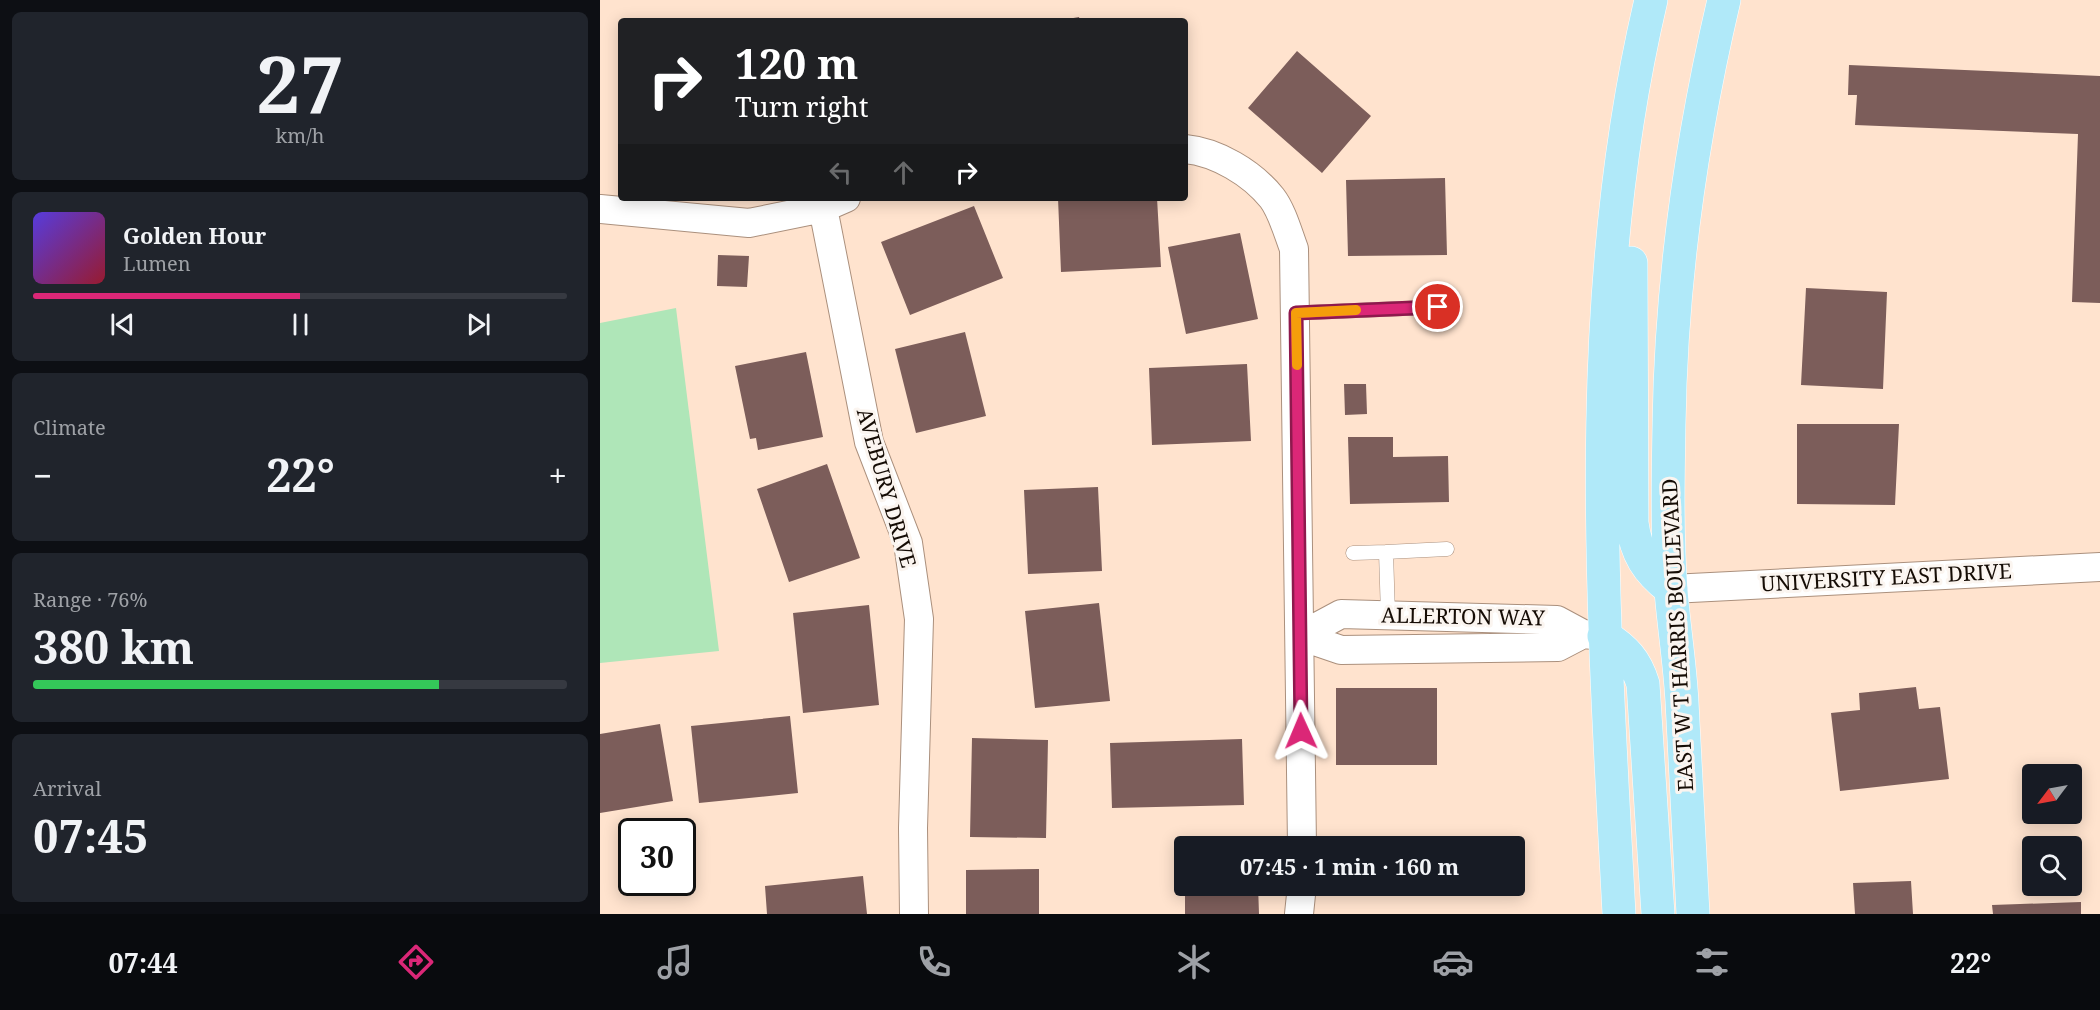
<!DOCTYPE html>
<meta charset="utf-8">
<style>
:root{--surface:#171b24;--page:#20242c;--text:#f1f3f6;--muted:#9ea1a6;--line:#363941;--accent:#db2777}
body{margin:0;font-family:"Noto Serif",serif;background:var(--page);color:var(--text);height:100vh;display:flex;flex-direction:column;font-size:22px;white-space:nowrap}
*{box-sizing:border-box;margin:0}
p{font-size:20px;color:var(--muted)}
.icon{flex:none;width:33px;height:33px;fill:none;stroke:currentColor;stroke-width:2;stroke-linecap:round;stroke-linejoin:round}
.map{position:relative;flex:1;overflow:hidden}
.drawer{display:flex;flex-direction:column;gap:12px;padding:12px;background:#0d0f14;width:600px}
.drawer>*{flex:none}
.guide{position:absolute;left:18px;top:18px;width:570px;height:183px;border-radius:6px;box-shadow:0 3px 15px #0003;background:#202124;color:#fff;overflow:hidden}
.needle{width:39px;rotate:238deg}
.fabs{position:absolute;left:1422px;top:764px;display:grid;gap:12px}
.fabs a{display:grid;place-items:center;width:60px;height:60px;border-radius:6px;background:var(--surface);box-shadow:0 3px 15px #0003;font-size:30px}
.speed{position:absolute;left:18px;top:818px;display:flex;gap:12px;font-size:30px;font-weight:700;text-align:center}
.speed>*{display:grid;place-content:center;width:78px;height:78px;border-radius:50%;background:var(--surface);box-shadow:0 3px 15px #0003;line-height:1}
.speed .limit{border:3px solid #111;border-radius:9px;background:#fff;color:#111}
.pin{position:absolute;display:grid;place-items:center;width:51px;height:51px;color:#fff;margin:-26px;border:3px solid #fff;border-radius:50%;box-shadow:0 2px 6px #0007}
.me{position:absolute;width:66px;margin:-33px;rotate:359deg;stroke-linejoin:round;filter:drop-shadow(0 0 4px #0008)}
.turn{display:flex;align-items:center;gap:21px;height:126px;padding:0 18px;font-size:27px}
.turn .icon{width:78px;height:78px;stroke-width:2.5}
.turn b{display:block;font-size:42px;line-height:51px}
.lanes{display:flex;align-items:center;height:57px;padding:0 18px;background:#0003;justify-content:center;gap:30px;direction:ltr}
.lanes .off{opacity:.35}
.big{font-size:45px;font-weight:700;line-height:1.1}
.drawer .card{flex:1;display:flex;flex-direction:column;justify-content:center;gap:9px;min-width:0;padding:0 21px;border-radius:9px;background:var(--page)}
.drawer .dial{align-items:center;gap:0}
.dial b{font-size:78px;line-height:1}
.song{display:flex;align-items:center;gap:18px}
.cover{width:72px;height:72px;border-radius:9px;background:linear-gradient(135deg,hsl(250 70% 55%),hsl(350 70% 35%))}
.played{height:6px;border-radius:3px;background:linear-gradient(90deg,var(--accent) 50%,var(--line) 50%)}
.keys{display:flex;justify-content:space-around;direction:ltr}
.heat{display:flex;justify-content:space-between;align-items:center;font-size:33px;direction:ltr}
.charge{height:9px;border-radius:4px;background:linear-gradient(90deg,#34c759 76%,var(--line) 0)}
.trip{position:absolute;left:574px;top:836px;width:351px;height:60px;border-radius:6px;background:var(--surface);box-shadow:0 3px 15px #0003;font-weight:700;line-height:60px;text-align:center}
.tab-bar{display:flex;height:96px;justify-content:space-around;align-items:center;background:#090b0e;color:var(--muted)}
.tab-bar .icon{width:42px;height:42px}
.tab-bar .current{color:var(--accent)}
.tab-bar b{font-size:27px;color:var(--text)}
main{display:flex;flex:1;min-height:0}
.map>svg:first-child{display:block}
.green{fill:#afe6b8}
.building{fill:#7c5d5a}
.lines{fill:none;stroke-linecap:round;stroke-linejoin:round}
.lane-casing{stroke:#ab907d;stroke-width:15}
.street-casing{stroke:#ab907d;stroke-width:30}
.primary-casing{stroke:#fff;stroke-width:34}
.lane{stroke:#fff;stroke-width:14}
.street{stroke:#fff;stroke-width:28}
.primary{stroke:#b0e9f9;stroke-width:33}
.route-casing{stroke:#8e194d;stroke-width:15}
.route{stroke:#db2777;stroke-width:10}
.slow{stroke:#f59e0b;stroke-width:10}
.labels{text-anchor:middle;stroke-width:6;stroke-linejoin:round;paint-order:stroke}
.street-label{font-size:21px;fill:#150c05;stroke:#fbf5f0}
</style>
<main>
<section class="drawer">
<div class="card dial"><b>27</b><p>km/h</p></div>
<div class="card">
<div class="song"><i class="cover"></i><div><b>Golden Hour</b><p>Lumen</p></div></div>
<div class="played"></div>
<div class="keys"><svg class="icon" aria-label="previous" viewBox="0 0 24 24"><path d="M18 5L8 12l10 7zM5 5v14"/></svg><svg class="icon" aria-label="pause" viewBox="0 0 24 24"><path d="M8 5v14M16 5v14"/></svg><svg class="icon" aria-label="next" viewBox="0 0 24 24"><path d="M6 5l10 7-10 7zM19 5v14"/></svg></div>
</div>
<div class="card"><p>Climate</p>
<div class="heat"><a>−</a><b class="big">22°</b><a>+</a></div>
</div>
<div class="card"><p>Range · 76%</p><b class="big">380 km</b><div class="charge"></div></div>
<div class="card"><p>Arrival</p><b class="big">07:45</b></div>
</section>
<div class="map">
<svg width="1500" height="914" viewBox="0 0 1500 914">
<rect width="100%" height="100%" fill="#ffe3ce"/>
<!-- green -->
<path class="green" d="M76 308 119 651 0 663V323Z"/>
<!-- building -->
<path class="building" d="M479 17 480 21H462V20Z
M697 51 771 116 722 173 648 108Z
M1249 65 1500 76V303L1472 302 1478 134 1255 125 1257 95H1248Z
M845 178 847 255 748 256 746 180Z
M458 198H557L561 267 461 272Z
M374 206 403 278 310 315 281 242Z
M640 233 658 319 586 334 568 247Z
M118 255 149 256 147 287 117 286Z
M1206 288 1287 292 1283 389 1201 385Z
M365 332 386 416 316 433 295 349Z
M206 352 223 437 158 450 156 438 150 439 135 366Z
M647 364 651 441 552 445 549 368Z
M744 384H766L767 414 745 415Z
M1197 424H1299L1295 505 1197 504Z
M748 437H793V457L848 456 849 502 750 504Z
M227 464 260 558 189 582 157 489Z
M498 487 502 571 428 574 424 490Z
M499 603 510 701 435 708 425 611Z
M269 605 279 705 203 713 193 613Z
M1316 687 1319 709 1340 707 1349 779 1240 791 1231 713 1260 710 1259 693Z
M736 688H837V765H736Z
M190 716 198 793 99 803 91 726Z
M60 724 73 801 0 813V734Z
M372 738 448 740 446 838 370 837Z
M642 739 644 805 512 808 510 743Z
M439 869V914H366V870Z
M263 876 267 914H167L165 886Z
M1311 881 1313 914H1255L1253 883Z
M585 885H658L659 914H585Z
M1481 902V914H1393L1392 905Z"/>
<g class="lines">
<!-- lane casing -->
<g class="lane-casing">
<path id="lane" d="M696 313 838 307
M786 552 847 549
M753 553 786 552 788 615"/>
</g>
<!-- street casing -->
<g class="street-casing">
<path id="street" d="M585 149C617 152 652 173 672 198 682 211 688 233 694 249L702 846
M246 198 223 208 269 442 308 543 319 619 313 828 314 914
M0 209 149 223 223 208
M1071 589 1500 567
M700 636 741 614 957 620 983 634 1004 636
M700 636 741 650 958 647 983 634
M699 914 702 885"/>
</g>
<!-- primary casing -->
<g class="primary-casing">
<path id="primary" d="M1031 263 1032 523C1036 553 1047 571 1071 589
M1004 636C1025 649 1036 661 1043 684L1058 914
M1019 914C1003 608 980 301 1051 0
M1093 914C1089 843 1086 772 1082 702 1080 665 1074 628 1071 591 1067 537 1068 480 1069 425 1071 281 1091 140 1124 0"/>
</g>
<!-- lane -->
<use href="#lane" class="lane"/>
<!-- street -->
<use href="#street" class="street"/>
<!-- primary -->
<use href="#primary" class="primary"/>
</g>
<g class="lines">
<!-- route casing -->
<g class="route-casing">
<path id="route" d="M701 731 696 313 838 307"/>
</g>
<!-- route -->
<use href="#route" class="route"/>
<!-- slow -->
<path class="slow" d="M697 365 696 313 756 310"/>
</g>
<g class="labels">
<!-- street labels -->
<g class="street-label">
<text transform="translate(286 488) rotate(74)" y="7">AVEBURY DRIVE</text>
<text transform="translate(1286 578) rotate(-3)" y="7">UNIVERSITY EAST DRIVE</text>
<text transform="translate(863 617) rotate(1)" y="7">ALLERTON WAY</text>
<text transform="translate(1078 635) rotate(-93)" y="7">EAST W T HARRIS BOULEVARD</text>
</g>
</g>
</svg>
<div class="fabs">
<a><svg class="needle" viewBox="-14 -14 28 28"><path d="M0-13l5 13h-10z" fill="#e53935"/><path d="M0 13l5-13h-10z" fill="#9ea1a6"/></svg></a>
<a><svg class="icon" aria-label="search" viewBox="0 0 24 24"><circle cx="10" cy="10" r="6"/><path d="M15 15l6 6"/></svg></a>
</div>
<div class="speed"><div class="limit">30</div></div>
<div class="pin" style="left:838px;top:307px;background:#d93025"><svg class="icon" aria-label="arrive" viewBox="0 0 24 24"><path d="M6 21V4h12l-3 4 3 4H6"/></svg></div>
<svg class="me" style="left:701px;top:731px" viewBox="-20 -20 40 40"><path d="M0-17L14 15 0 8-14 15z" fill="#db2777" stroke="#fff" stroke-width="4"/></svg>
<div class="trip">07:45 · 1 min · 160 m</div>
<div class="guide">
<div class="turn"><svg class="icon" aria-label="right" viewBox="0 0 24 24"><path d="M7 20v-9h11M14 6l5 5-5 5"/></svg><div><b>120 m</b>Turn right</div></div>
<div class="lanes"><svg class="icon off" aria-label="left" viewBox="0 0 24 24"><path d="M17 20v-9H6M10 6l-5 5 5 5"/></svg><svg class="icon off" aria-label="ahead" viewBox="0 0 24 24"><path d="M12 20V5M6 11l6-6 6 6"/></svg><svg class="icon" aria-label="right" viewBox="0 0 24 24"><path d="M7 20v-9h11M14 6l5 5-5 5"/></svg></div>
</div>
</div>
</main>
<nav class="tab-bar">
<b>07:44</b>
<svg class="icon current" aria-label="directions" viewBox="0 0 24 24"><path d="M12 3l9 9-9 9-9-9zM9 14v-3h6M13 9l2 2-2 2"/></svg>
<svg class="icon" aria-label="music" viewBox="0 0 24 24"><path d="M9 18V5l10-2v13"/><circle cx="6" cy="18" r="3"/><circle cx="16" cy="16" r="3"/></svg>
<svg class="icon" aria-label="phone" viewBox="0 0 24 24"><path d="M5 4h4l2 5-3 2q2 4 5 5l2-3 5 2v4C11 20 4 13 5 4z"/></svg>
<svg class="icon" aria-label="climate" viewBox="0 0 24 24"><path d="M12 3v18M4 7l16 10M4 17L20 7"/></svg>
<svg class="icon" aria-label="car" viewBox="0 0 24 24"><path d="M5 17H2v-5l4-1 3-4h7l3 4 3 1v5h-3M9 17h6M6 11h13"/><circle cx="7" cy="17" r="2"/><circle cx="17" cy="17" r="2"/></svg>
<svg class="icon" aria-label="filters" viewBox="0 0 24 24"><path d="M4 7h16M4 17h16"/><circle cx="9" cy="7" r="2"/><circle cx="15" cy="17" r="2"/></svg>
<b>22°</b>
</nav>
